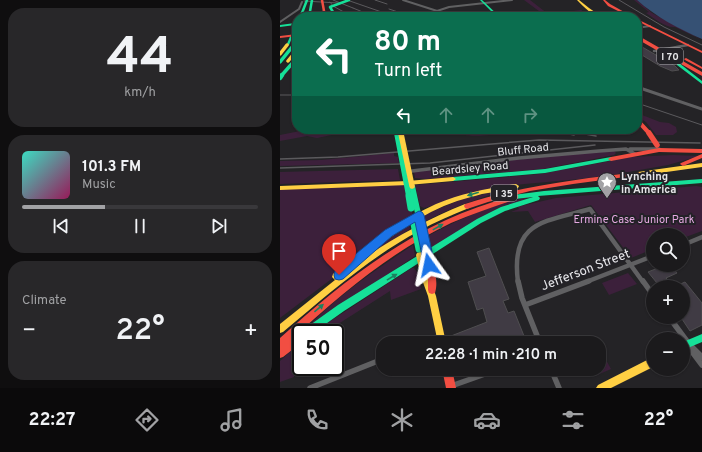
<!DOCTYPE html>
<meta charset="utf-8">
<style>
:root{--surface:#1b1a1c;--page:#282729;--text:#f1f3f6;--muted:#a0a1a3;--line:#39383b;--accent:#a2a2a5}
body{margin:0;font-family:Overpass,sans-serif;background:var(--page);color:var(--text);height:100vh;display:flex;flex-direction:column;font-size:15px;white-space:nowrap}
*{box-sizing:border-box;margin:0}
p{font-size:13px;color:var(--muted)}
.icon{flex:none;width:22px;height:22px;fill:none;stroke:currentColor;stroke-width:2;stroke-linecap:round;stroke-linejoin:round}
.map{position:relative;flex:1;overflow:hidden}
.drawer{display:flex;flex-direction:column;gap:8px;padding:8px;background:#0f0e0f;width:280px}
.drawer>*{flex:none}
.top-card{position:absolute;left:12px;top:12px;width:350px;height:122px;border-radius:16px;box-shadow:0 1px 3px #0004,0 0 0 1px var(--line);background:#0b6e4f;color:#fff;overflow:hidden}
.controls{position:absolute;left:366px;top:228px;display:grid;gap:8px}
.controls a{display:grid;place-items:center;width:44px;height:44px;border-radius:50%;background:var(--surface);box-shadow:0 1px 3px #0004,0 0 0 1px var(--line);font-size:20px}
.speed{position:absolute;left:12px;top:324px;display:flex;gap:8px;font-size:20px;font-weight:700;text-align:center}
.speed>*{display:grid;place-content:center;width:52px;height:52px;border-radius:50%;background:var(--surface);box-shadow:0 1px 3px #0004,0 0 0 1px var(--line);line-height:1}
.speed .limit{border:2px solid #111;border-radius:6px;background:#fff;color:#111}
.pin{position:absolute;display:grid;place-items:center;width:34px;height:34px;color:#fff;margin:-41px -17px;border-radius:50% 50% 50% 0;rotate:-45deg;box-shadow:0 0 4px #0007}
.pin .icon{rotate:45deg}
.me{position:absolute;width:44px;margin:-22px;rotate:348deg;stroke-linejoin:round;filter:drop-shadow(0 0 3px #0008)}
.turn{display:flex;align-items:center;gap:14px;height:84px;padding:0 16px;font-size:18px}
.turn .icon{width:52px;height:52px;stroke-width:2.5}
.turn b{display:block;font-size:28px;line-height:34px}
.lanes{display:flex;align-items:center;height:38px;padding:0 16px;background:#0003;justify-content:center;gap:20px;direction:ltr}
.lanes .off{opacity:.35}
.big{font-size:30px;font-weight:600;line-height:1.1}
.drawer .widget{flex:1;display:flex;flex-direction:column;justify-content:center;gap:6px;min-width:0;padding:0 14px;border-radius:16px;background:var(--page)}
.drawer .dial{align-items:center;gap:0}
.dial b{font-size:52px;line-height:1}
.song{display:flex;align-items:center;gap:12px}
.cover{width:48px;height:48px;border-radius:6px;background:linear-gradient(135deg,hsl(170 70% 55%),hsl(330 70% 35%))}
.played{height:4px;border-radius:2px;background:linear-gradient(90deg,var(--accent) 35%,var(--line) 35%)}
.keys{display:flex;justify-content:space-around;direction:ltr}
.heat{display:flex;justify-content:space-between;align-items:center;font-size:22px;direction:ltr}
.trip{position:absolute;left:96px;top:336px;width:230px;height:40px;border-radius:16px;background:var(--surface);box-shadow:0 1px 3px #0004,0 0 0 1px var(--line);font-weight:600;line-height:40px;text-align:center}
.menu{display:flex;height:64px;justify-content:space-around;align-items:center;background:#0b0a0b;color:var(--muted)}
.menu .icon{width:28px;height:28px}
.menu .on{color:var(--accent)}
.menu b{font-size:18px;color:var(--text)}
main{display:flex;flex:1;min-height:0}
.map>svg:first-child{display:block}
.green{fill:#3c203b}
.water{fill:#365174}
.building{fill:#403b44;stroke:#4f4e50}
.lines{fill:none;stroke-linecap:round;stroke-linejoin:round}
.street-far5{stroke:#606062;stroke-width:2}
.street-far4{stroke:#606062;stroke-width:2.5}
.street-far3{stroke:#606062;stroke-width:3}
.street-far2{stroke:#606062;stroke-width:3.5}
.street-far1{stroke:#606062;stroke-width:4.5}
.street{stroke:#606062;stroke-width:5.5}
.fast{fill:#16e098;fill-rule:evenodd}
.slow{fill:#ffcf43;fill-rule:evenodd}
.jam{fill:#f24e42;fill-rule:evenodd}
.rail-far1{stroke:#5b5a5d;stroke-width:1}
.rail{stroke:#5b5a5d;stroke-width:1.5}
.fast-bridge-far4{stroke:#16e098;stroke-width:2.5}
.fast-bridge-far3{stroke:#16e098;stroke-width:3.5}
.fast-bridge-far2{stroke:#16e098;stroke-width:4.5}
.fast-bridge-far1{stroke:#16e098;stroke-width:5.5}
.fast-bridge{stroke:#16e098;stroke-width:7}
.slow-bridge-far1{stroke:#ffcf43;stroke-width:3.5}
.slow-bridge{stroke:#ffcf43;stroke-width:5.5}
.jam-bridge-far2{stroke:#f24e42;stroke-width:2.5}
.jam-bridge-far1{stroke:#f24e42;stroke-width:3.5}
.jam-bridge{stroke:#f24e42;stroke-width:5.5}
.oneway{fill:#1c8160}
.route{fill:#1a73e8;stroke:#114b97}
.labels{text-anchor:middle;stroke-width:4;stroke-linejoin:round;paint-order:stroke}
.shield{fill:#232227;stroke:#acabaf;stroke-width:1}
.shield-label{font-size:10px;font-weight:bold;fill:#e6e6e9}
.street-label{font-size:11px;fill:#e6e6e9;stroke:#232227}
.poi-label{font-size:11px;font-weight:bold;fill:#e6e6e9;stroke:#232227;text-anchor:start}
.park-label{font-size:11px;fill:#e6a9e2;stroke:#232227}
.near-street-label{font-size:13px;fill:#e6e6e9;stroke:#232227}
</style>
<main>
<section class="drawer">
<div class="widget dial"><b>44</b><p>km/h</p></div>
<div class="widget">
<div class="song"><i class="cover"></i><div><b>101.3 FM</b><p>Music</p></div></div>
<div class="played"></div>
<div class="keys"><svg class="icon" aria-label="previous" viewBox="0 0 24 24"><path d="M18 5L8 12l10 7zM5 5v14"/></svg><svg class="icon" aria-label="pause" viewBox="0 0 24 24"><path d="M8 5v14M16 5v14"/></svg><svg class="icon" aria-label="next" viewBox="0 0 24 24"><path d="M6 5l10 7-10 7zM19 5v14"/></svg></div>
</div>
<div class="widget"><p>Climate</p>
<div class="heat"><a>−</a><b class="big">22°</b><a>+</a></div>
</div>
</section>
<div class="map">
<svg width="422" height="388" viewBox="0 0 422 388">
<rect width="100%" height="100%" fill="#242326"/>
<!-- green -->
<path class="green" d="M244 0H250L268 14 301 10 312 17H267Z
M354 0H357L372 13 422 40 395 27C385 28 374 18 366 13L369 12Z
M357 113 380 122 389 123 396 127 397 132 393 135H376L366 122 357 116Z
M30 129H80L37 138 27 136 0 141V135Z
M177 129H227L224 133C213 135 187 138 178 133Z
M334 151 336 153 334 155 263 169 146 179 135 178 134 172 259 157Z
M114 153V156L118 157 119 163 0 166V161L41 160Z
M393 155 419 156 388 165 337 174 300 179 223 186 144 208 140 206 135 185 260 174 351 157Z
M118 169 120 180 0 184V172Z
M126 182 133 217 129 223 130 229 90 255 95 246 0 318V187Z
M416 186 422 187V231L403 238V235H373V249L351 258 311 205 255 222 248 211 231 212 239 209 238 207 241 206 276 198Z
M229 189C200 198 172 207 144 222L142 217 143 215 185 198Z
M261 195 245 199 152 247 148 245 146 237C183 217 219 201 261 195Z
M133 245 135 256 24 331C55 297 94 271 133 245Z
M132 268H134L138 273 141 289 111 300 110 291 44 333H32Z
M348 273 357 284 329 295 322 283Z
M21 342V347L16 349 14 377 0 382V361Z
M319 347 331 369 315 376 311 369H319Z"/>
<!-- water -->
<path class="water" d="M357 0H422V39C399 29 376 17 357 0Z"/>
<!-- building -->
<path class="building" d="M357 44 395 66 399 70 392 71 380 66 357 52Z
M209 248 229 299 223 301 228 313 234 311 246 341 250 339 251 343H172L171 336 207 322 203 308 197 310 188 282 206 276 197 252Z
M380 265H385L387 267 391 266 397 273 386 278 394 287 405 282 422 303V325L410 331 402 319 403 287H383L379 282 377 283 368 272 378 268 377 267Z"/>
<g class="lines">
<!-- street-far5 -->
<path class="street-far5" d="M123 0 176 17
M157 11 169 7 232 0
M200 17 216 14
M0 22 19 9 22 2
M357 28 370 26"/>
<!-- street-far4 -->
<path class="street-far4" d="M374 51 408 45"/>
<!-- street-far3 -->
<path class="street-far3" d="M357 87 422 109"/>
<!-- street-far2 -->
<path class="street-far2" d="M350 149H379
M132 171 239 158 319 151 346 149 355 154"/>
<!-- street-far1 -->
<path class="street-far1" d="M403 245 422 237
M238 282C230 221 264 222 310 209L363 282
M306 282 373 256"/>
<!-- street -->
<path class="street" d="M238 281 242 298 260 343
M363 281 373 295
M245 305 309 281
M389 317 409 344 422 357
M143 343 160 336
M409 344 413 353 422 365
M271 369 279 388
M171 386 205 374
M30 388 103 359"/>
<!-- fast -->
<path class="fast" d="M200 0H202L220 17H217Z
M43 10 45 11 43 17H41Z
M52 11H54L63 17H60L52 13Z
M21 12 23 13 21 17H19Z
M16 22H17V26L9 45 6 46 15 25 0 27V25L15 23Z
M397 63H399L422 81V84L397 65Z
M331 157 334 159 333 160 265 173 173 181 170 179 173 177 265 169Z
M422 179V183L258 196 260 198 259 200 225 211 201 223 64 311 33 333H22L23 330 58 305 197 219 221 207 253 197 235 199H233L232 197 233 195 264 191Z
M130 184H134L135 186 142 218 141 220 139 221 137 220 136 218 129 186Z
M422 334V342L403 350V342Z"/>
<!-- slow -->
<path class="slow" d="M297 0H299L309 8 322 17C313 17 303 6 297 0Z
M422 163V167L358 176 355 174 358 172Z
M173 177 176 179 173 181 128 185 0 190V186L128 181Z
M236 184 239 186 238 188C228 190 218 191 208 193 200 194 192 197 184 199 145 210 111 236 80 261 113 238 148 219 185 204H189L190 206 189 208C172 215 155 222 139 231 89 258 46 296 3 332L0 333V324L55 280 52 277 53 274C85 248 118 221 156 204 182 193 209 188 236 184Z
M140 252 143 253 144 255 149 277 156 296 166 343H158L148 296 141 277 136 255 137 253Z
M373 357V367L331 388H316L318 385Z"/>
<!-- jam -->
<path class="jam" d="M323 0H325L330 4 353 17H350L328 6Z
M357 19 422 51V53L357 21Z
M17 34V36L0 38V36Z
M406 58 422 67V69L405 60 404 59Z
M357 119H359L371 132V134H367L357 123Z
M379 148 422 149V153L379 152 331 161 328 159 331 157Z
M422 154V158L403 166 400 164 401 163Z
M358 172 361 174 360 175 293 184 250 191 208 202 187 209 185 208 184 206 185 204C241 186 299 179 358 172Z
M235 195H237L238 197 237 199C215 206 193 214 171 223 112 251 61 294 13 338L21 333H22H21V343L3 357 0 358V338C51 292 104 249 166 220 188 210 212 202 235 195Z
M147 249 150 250 151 252C153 265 159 280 155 293L152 294 149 293 148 290V275L143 252 144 250Z
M162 369H172L176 388H166Z"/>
<!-- rail-far1 -->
<path class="rail-far1" d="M53 0 73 8
M67 0 116 17
M95 0 107 4
M339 0 384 27 422 45
M24 1 58 3
M50 2 53 6 71 16
M73 8 90 15
M109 9 124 14
M0 95H17
M357 103 422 125
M266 129 269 130"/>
<!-- rail -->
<path class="rail" d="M266 129 294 135
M289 131 316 136
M0 159 58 157 259 140 420 143
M0 168 150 163 315 145"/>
<!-- fast-bridge-far4 -->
<path class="fast-bridge-far4" d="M53 12 50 7 69 0
M22 13 27 0
M29 17 32 0"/>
<!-- fast-bridge-far3 -->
<path class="fast-bridge-far3" d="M0 62 17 41
M1 76 17 58"/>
<!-- fast-bridge-far2 -->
<path class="fast-bridge-far2" d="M0 78 2 75"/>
<!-- fast-bridge-far1 -->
<path class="fast-bridge-far1" d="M116 129 129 197"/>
<!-- fast-bridge -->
<path class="fast-bridge" d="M129 196 131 208
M140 222 145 246
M134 224 139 249"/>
<!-- slow-bridge-far1 -->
<path class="slow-bridge-far1" d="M0 54 7 45
M8 61 17 50"/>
<!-- slow-bridge -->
<path class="slow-bridge" d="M120 129 132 186"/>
<!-- jam-bridge-far2 -->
<path class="jam-bridge-far2" d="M42 0 44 11"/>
<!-- jam-bridge-far1 -->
<path class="jam-bridge-far1" d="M357 37 422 74"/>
<!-- jam-bridge -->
<path class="jam-bridge" d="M369 133 377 145"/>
</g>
<!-- one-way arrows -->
<defs><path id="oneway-solid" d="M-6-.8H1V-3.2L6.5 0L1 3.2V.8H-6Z"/></defs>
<g class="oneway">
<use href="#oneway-solid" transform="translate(193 194) rotate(164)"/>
<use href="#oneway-solid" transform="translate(158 227) rotate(-29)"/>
<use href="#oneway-solid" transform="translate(112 277) rotate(-31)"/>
<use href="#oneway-solid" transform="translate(39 308) rotate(-40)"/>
</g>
<!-- route -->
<path class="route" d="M139 211 142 212 144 215 155 265 153 269 149 270 145 269 144 265 135 222 112 236 63 279 59 280 55 279 54 275 55 271 105 230Z"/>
<!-- icons -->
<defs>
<g id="sight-pin" transform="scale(1)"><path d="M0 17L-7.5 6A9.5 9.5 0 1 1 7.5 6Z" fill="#a2a2a5" stroke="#232227"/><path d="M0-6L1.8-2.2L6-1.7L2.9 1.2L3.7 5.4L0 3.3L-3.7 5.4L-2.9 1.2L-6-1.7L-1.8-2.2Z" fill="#fff"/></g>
</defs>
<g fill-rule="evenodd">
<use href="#sight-pin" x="327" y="182"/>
</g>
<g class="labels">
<!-- shield labels -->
<g class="shield">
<rect x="377" y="48" width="26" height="16" rx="3"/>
<rect x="211" y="185" width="26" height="16" rx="3"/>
</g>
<g class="shield-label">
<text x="390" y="60">I 70</text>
<text x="224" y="197">I 35</text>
</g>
<!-- street labels -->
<g class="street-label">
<text transform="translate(243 149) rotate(-6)" y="4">Bluff Road</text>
<text transform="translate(190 168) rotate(-5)" y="4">Beardsley Road</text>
</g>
<!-- poi labels -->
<g class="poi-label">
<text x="341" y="180">Lynching<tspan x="341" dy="13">in America</tspan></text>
</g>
<!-- park labels -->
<g class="park-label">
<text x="354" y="223">Ermine Case Junior Park</text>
</g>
<!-- near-street labels -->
<g class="near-street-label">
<text transform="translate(305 269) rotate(-21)" y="5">Jefferson Street</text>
</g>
</g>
</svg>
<div class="controls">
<a><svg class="icon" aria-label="search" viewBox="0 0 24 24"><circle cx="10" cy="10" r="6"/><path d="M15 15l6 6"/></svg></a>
<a>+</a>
<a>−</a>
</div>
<div class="speed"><div class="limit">50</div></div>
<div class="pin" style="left:59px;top:275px;background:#d93025"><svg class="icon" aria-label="arrive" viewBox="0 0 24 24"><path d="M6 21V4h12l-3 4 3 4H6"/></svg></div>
<svg class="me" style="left:149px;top:265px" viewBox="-20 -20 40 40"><path d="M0-17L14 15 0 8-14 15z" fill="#1a73e8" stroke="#fff" stroke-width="4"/></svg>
<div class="trip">22:28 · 1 min · 210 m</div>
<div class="top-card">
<div class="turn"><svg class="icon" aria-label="left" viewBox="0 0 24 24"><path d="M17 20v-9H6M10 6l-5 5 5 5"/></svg><div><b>80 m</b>Turn left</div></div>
<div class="lanes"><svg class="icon" aria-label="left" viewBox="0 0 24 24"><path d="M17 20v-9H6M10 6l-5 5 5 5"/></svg><svg class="icon off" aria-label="ahead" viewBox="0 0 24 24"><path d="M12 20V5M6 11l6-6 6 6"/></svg><svg class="icon off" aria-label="ahead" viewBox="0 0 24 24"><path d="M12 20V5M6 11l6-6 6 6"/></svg><svg class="icon off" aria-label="right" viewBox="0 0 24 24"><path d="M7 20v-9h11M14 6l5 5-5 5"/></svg></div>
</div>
</div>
</main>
<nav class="menu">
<b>22:27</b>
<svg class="icon on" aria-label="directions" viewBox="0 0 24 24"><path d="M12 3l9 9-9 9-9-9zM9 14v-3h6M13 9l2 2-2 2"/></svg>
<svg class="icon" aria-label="music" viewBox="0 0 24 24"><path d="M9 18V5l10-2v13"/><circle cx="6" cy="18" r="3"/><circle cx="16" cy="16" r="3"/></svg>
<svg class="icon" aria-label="phone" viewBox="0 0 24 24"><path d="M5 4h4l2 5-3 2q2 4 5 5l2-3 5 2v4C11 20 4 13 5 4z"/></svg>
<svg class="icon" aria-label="climate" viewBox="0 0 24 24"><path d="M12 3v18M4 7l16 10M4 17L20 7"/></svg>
<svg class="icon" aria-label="car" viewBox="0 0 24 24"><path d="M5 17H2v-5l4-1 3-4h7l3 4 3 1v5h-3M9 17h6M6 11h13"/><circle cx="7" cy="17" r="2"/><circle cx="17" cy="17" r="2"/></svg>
<svg class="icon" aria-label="filters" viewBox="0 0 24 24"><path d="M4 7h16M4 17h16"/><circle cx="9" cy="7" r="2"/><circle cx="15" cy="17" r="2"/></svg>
<b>22°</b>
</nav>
